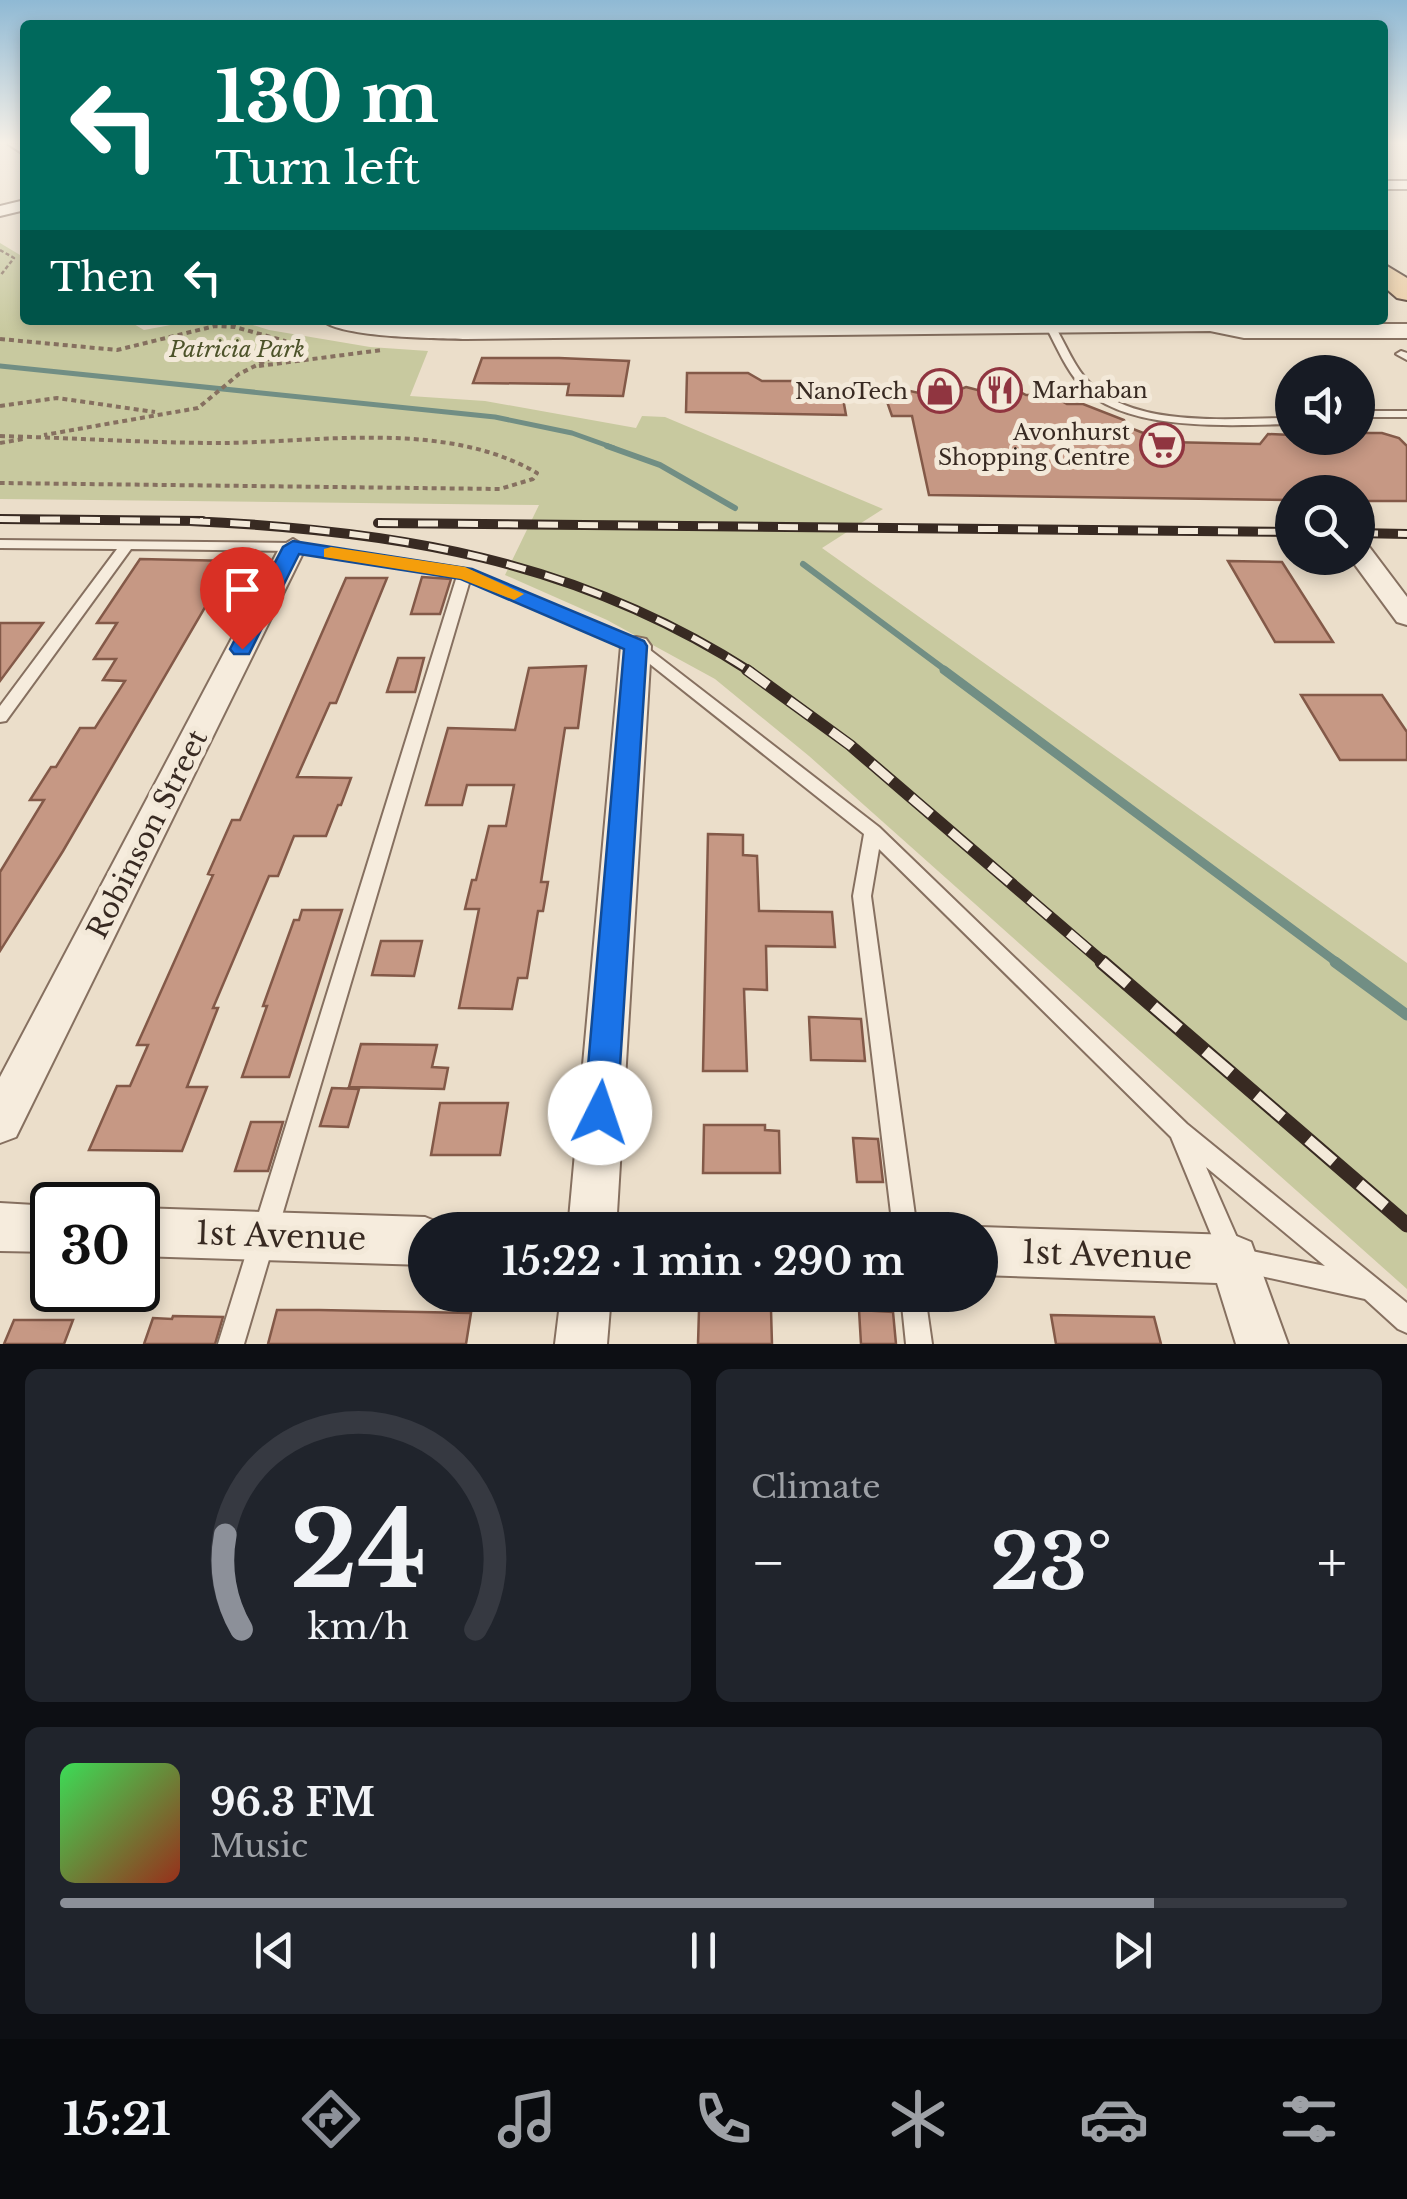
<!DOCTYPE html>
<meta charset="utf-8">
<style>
:root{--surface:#171b24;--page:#20242c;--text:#f1f3f6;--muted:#9ea1a6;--line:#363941;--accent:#8c9099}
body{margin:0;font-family:"Libre Baskerville",serif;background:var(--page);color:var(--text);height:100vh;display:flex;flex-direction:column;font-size:38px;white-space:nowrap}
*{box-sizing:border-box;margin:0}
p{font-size:32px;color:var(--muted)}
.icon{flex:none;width:55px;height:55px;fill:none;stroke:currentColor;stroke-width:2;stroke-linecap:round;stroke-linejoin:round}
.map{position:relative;height:1344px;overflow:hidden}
.panel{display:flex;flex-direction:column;gap:25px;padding:25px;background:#0d0f14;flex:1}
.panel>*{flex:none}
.banner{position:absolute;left:20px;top:20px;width:1368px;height:305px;border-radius:10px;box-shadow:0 5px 15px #0003;background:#00695c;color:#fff;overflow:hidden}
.fabs{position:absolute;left:1275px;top:355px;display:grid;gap:20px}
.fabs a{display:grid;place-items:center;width:100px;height:100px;border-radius:50%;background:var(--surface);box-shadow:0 5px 15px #0003;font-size:50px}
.speed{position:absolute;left:30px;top:1182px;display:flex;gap:20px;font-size:50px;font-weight:700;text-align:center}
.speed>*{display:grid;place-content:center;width:130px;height:130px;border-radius:50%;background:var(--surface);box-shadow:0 5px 15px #0003;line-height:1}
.speed .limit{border:5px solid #111;border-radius:15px;background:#fff;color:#111}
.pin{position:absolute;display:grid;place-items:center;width:85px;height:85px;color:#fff;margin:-102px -42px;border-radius:50% 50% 50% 0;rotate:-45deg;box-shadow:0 0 10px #0007}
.pin .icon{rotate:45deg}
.me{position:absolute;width:110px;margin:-55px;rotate:4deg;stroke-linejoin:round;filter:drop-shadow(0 0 8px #0008)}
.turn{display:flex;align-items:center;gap:35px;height:210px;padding:0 30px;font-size:45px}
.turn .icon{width:130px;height:130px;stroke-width:2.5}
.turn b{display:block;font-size:70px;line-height:85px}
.then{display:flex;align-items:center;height:95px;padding:0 30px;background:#0003;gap:20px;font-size:38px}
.big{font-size:75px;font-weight:700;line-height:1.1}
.panel .widget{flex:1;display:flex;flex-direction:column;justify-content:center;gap:15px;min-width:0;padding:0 35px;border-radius:15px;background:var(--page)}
.panel .dial{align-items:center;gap:0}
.dial svg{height:260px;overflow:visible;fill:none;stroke:var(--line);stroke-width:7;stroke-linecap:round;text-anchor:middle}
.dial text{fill:var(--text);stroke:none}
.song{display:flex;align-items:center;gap:30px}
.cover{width:120px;height:120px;border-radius:15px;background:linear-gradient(135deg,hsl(130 70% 55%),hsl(10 70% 35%))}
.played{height:10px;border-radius:5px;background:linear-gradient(90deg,var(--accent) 85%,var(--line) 85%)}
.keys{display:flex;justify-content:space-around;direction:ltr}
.heat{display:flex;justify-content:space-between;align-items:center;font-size:55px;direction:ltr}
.panel .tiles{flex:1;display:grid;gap:25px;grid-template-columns:1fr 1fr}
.widget:last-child{grid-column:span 2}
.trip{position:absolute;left:408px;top:1212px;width:590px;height:100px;border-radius:50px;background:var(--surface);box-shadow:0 5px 15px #0003;font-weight:700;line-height:100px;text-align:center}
.tab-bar{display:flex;height:160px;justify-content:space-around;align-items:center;background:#090b0e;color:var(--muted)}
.tab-bar .icon{width:70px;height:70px}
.tab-bar .on{color:var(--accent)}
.tab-bar b{font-size:45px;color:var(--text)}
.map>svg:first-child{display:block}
.green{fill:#c8c99f}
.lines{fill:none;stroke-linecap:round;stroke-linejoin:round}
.stream-far3{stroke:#718e84;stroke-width:5}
.stream-far2{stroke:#718e84;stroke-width:6}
.stream-far1{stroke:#718e84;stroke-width:9}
.stream{stroke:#718e84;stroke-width:11}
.building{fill:#c69884;stroke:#835948;stroke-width:2.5}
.service-casing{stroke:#867060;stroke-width:4}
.minor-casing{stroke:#867060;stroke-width:4}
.tertiary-casing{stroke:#867060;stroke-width:4}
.primary-casing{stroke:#553f33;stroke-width:4}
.path-far1{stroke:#867060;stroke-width:2.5;stroke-dasharray:4 2.5;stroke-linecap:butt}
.path{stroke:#867060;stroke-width:4;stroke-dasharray:5 4;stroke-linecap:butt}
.service{fill:#f6ecdd;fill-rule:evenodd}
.minor{fill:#f6ecdd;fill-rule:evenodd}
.tertiary{fill:#f6ecdd;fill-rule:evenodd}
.primary{fill:#eacda6;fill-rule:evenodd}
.rail-far2-casing{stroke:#382a22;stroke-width:10}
.rail-far1-casing{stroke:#382a22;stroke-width:12}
.rail-casing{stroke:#382a22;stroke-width:15}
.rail-far2{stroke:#f3e9d9;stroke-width:6;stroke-dasharray:20;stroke-linecap:butt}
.rail-far1{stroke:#f3e9d9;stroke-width:9;stroke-dasharray:26;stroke-linecap:butt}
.rail{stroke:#f3e9d9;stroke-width:11;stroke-dasharray:34;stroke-linecap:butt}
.route{fill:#1a73e8;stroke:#114b97;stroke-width:2.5}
.slow{fill:#f59e0b}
.labels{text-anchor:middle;stroke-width:10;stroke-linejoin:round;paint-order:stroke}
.far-park-label{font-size:22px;font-style:italic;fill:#4d532a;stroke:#f3e9d9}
.far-poi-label{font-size:22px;fill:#382a22;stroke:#f3e9d9;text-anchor:end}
.street-label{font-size:28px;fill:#382a22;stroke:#f3e9d9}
.near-street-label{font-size:32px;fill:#382a22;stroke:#f3e9d9}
</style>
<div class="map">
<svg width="1407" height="1344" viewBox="0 0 1407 1344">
<rect width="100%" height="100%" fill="#ebdeca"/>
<!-- green -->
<path class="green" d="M0 243 25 258V320H127L144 330 197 320H237L269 330 370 347 428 351 410 396 485 401 636 428 642 416 665 417 883 509 822 548 1407 963V1289L809 756 715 679 607 620 505 575 539 505 0 499Z"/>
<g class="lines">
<!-- stream-far3 -->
<path class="stream-far3" d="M0 366 495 417 572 433 614 448"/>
<!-- stream-far2 -->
<path class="stream-far2" d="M607 446 660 465 735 508
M803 564 948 672"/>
<!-- stream-far1 -->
<path class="stream-far1" d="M944 670 1339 964"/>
<!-- stream -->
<path class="stream" d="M1335 962 1407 1015"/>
</g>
<!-- building -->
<path class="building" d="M482 358H559L629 361 623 396 567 395 569 384 473 383Z
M687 373H748L762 381H800L812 387 826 386 842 393 846 415 686 412Z
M966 387 989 393 1013 388 1026 395H1051L1067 404H1083L1124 420 1128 427 1166 442 1260 444 1268 434 1358 438V433H1382L1399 438 1407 446V501H1358V492H1292V500L929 495 912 416H892L884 393 896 388 919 393 931 388H947L953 392Z
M140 559 232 561 63 851 0 951V872L44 800H30L51 767H56L80 728H95L125 681 103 680 116 659H94L117 623H97Z
M1228 561 1282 562 1333 642H1275Z
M422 577 451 579 440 614H411Z
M346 578H387L336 703H330L297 777 351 778 341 805H338L326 836H294L278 876H269L213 1008H218L187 1087H207L182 1151 89 1150 117 1086H130L148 1045H137L213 875 208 874 232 820H240Z
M0 623H43L0 681Z
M398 658H424L415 692H387Z
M586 666 578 728H565L541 882H548L543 911H538L527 978H518L512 1009 459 1008 479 909H465L472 880H476L489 826H506L514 785H467L462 805H426L448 728 515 730 529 668Z
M1301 695H1382L1407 732V760H1340Z
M708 834 743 835V855L757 856 759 911 832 912 835 947 766 946 767 990 744 989 747 1071H703Z
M302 910H342L289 1077H242L267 1006H263L294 920H299Z
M381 941H422L414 976 372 975Z
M809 1017 861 1019 865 1061 811 1060Z
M361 1044 437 1045 432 1067 448 1068 444 1089 349 1087Z
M332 1088 359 1089 348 1127 320 1126Z
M440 1103H508L500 1155H431Z
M251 1122H283L268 1171H235Z
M704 1125H765V1130L779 1131 780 1173H703Z
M853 1138 878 1139 883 1182H857Z
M277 1310H319L471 1313 466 1344H268Z
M699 1310H771L772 1344H698Z
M859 1310 893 1312 896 1344H861Z
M1051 1315 1154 1317 1161 1344H1056Z
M173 1316 223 1317 215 1344H144L153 1318 172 1319Z
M14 1320H73L64 1344H4Z"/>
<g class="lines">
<!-- service casing -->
<g class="service-casing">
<path id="service" d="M1048 325H1054C1066 344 1074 368 1091 384 1137 429 1233 418 1292 418V424C1233 425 1127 433 1082 387 1066 370 1057 347 1046 327Z
M1401 351 1407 353V360L1396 354Z
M1358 411H1407V417H1358Z
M0 540 293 543 465 569 641 643 879 827 1187 1124 1407 1303V1333L1398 1329 1365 1299 1225 1268 1171 1137 879 849 871 896 917 1230H893L853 896 864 834 631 649 470 580 244 1344H218L457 576 293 551 131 549 6 721 0 722V706L117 549 0 548ZM1206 1167 1325 1266 1242 1249Z
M901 1295H925L932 1344H906Z"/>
</g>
<!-- minor casing -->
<g class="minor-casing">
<path id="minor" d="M1382 181H1407V189H1382Z
M25 200V210L0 216V206Z
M293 539 306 547 16 1137 0 1143V1077L280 547Z
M1358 542 1367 544 1407 597V625L1397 622 1350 558H1358Z
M636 637 646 639 651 646 616 1230H568L621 646 626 639Z
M0 1203 52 1206V1252L0 1251Z
M138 1208 425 1217 442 1224 444 1230H425V1265L138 1256Z
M980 1227 1234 1235 1251 1242 1288 1344H1236L1217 1283 980 1275V1230H973Z
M561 1295H611L607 1344H555Z"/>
</g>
<!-- tertiary casing -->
<g class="tertiary-casing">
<path id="tertiary" d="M8 144H25V155Z
M322 320 466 325 1223 320 1244 324H1407V338H1244L1210 331 466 339C437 338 341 338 322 320Z"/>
</g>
<!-- primary casing -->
<g class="primary-casing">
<path id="primary" d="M1382 263 1407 278V300L1397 298 1382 285Z"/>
</g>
<!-- path-far1 -->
<path class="path-far1" d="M0 250 14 258 0 276"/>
<!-- path -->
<path class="path" d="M0 339 117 350 215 326 235 327 285 341V351L239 374 198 408 44 435
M259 366 382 350
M0 406 57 398 155 412
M0 436C74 438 148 443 222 443 322 442 446 420 537 473L533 479 500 489 0 483
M0 443 23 439"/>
<!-- service -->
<use href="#service" class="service"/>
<!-- minor -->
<use href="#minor" class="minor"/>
<!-- tertiary -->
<use href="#tertiary" class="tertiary"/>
<!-- primary -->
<use href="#primary" class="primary"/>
<!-- rail-far2 casing -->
<g class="rail-far2-casing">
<path id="rail-far2" d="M0 519 203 521
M190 521C394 530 576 559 751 672
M378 523 1292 532
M1358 533 1407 534"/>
</g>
<!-- rail-far1 casing -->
<g class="rail-far1-casing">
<path id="rail-far1" d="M747 670 850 745 1105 964"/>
</g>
<!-- rail casing -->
<g class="rail-casing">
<path id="rail" d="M1102 962 1407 1225"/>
</g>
<!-- rail-far2 -->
<use href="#rail-far2" class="rail-far2"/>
<!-- rail-far1 -->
<use href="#rail-far1" class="rail-far1"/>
<!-- rail -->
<use href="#rail" class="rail"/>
</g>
<!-- sky -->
<linearGradient id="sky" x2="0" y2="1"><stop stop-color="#8fb9d4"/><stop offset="0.43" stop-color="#f6f0e7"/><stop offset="1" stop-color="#f6f0e7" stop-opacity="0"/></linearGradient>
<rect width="1407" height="332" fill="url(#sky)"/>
<!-- route -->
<path class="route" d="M293 541 472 569 644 641 647 646 617 1113 612 1124 600 1129 589 1124 584 1113 624 649 461 579 299 554 249 654H234L230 649 283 547Z"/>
<!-- slow -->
<path class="slow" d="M331 547 465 567 524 594 514 600 461 579 324 557V549Z"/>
<!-- icons -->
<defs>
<g id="restaurant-ring" transform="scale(2.25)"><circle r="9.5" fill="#f3e9d9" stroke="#903540" stroke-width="1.5"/><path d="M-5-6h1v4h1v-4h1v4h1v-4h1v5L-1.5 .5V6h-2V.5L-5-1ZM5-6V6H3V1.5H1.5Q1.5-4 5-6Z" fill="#903540"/></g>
<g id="shop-ring" transform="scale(2.25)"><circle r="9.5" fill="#f3e9d9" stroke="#903540" stroke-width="1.5"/><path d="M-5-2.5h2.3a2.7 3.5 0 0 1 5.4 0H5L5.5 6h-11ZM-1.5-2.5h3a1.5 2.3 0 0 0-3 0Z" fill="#903540"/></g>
<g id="supermarket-ring" transform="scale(2.25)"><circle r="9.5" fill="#f3e9d9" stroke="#903540" stroke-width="1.5"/><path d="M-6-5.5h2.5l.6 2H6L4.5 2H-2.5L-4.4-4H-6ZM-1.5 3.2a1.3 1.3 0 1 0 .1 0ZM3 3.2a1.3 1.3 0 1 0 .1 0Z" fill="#903540"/></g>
</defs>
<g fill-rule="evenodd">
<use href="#restaurant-ring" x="1000" y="390"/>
<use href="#shop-ring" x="940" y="391"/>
<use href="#supermarket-ring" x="1162" y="445"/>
</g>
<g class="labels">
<!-- far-park labels -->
<g class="far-park-label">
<text x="237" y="357">Patricia Park</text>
</g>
<!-- far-poi labels -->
<g class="far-poi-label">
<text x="1032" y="398" text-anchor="start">Marhaban</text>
<text x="908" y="399">NanoTech</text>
<text x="1130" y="440">Avonhurst<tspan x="1130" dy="25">Shopping Centre</tspan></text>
</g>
<!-- street labels -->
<g class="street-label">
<text transform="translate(147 834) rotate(-63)" y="10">Robinson Street</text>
</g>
<!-- near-street labels -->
<g class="near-street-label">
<text transform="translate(281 1236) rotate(2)" y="11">1st Avenue</text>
<text transform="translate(1107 1255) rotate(2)" y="11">1st Avenue</text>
</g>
</g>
</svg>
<div class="fabs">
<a><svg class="icon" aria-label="sound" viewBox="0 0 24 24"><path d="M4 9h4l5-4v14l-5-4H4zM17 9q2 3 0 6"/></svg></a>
<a><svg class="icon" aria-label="search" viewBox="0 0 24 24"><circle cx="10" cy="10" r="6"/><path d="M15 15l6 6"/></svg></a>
</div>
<div class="speed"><div class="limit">30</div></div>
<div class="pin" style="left:242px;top:649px;background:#d93025"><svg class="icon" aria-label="arrive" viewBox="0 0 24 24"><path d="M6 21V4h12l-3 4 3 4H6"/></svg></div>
<svg class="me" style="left:600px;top:1113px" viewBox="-20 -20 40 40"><circle r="19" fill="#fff"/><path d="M0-13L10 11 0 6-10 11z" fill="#1a73e8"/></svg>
<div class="trip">15:22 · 1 min · 290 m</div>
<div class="banner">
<div class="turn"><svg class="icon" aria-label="left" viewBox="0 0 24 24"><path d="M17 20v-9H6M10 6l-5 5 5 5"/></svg><div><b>130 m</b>Turn left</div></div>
<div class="then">Then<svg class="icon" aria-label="left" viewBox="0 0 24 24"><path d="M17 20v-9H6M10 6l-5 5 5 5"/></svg></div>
</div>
</div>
<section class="panel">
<div class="tiles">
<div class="widget dial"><svg viewBox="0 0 100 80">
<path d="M14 69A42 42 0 1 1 86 69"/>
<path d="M14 69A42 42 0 0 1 9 40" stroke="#8c9099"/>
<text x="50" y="56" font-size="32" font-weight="700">24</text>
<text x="50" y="72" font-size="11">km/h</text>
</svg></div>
<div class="widget"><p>Climate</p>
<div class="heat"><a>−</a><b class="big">23°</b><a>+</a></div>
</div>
<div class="widget">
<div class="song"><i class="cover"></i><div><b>96.3 FM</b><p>Music</p></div></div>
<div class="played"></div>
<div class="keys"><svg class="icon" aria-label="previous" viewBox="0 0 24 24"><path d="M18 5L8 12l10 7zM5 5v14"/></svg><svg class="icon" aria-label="pause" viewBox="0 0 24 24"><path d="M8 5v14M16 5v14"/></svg><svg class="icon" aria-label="next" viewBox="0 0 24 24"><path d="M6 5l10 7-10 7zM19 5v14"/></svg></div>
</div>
</div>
</section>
<nav class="tab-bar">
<b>15:21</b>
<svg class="icon on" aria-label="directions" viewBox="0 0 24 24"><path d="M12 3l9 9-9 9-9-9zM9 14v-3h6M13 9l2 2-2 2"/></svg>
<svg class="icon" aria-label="music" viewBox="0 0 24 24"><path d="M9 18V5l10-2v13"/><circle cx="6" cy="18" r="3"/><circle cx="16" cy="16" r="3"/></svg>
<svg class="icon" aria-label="phone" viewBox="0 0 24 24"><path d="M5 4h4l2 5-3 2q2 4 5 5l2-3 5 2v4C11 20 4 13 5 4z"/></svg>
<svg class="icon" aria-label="climate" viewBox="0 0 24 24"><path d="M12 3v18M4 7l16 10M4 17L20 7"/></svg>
<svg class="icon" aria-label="car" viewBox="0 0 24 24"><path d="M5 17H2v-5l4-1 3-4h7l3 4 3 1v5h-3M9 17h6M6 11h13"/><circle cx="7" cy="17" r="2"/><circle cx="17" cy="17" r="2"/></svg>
<svg class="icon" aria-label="filters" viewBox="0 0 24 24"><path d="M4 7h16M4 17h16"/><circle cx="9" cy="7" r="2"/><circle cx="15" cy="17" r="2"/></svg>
</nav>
